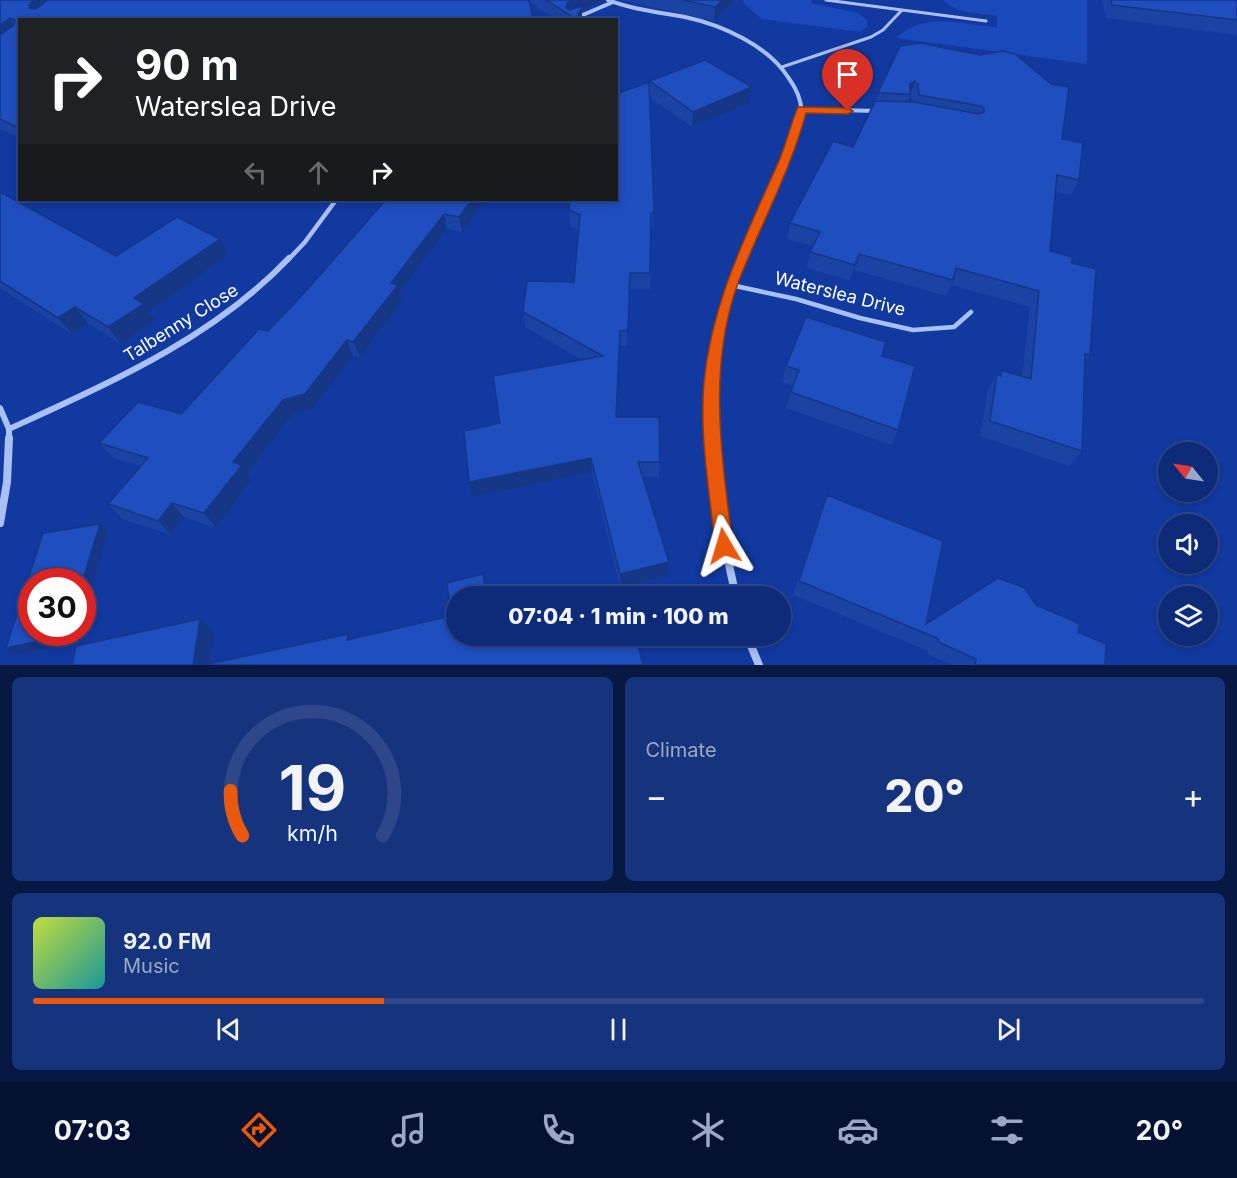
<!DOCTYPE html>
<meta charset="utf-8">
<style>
:root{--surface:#0d2b78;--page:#16337d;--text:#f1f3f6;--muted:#9aa7c6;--line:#2d478a;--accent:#ea580c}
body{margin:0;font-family:Inter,sans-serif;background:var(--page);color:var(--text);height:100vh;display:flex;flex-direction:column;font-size:22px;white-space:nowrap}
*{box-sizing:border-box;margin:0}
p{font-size:20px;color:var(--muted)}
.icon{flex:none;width:33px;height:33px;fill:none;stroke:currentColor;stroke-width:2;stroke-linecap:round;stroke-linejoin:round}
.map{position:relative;height:665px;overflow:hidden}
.sheet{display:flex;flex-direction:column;gap:12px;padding:12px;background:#071842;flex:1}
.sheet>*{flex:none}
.top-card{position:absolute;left:18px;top:18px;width:600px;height:183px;border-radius:0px;box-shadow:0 3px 9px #0003,0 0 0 2px var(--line);background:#202124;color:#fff;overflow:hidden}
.needle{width:39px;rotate:300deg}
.buttons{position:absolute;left:1158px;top:442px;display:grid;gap:12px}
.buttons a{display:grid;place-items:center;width:60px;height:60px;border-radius:50%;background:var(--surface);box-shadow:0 3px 9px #0003,0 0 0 2px var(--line);font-size:30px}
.speed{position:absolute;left:18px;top:568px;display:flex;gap:12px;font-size:30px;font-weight:700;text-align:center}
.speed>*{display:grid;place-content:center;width:78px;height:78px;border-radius:50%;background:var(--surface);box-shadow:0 3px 9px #0003,0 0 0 2px var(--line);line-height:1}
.speed .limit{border:9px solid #d22;background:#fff;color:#111}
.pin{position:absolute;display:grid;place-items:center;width:51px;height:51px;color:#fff;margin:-62px -26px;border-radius:50% 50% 50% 0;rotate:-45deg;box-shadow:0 0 6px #0007}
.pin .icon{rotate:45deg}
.me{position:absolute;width:66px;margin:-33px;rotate:353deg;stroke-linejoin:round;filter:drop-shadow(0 0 4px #0008)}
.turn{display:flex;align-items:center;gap:21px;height:126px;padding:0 18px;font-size:27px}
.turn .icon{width:78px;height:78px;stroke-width:2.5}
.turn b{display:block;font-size:42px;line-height:51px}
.lanes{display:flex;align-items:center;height:57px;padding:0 18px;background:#0003;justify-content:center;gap:30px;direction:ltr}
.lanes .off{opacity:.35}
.big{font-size:45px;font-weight:800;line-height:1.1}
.sheet .widget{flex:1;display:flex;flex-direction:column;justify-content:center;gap:9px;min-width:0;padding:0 21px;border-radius:9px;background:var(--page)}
.sheet .dial{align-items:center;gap:0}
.dial svg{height:156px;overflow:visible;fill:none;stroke:var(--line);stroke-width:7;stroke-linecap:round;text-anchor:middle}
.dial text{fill:var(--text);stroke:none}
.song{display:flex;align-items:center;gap:18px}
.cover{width:72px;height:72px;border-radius:9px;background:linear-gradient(135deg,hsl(70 70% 55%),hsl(180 70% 35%))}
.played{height:6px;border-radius:3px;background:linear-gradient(90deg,var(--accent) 30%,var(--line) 30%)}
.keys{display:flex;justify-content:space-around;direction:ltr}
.heat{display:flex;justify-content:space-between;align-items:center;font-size:33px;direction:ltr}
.sheet .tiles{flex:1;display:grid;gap:12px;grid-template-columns:1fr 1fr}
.widget:last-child{grid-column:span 2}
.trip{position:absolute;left:446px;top:586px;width:345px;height:60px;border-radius:30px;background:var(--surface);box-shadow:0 3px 9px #0003,0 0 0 2px var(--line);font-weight:800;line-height:60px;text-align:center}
.menu{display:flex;height:96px;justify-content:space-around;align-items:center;background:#051130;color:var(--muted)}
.menu .icon{width:42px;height:42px}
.menu .on{color:var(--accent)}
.menu b{font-size:27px;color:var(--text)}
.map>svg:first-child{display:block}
.green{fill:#1949ba}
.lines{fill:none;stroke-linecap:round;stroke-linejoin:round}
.service-far1{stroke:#a9c0f5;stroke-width:3}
.service{stroke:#a9c0f5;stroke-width:4.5}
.minor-far3{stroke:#a9c0f5;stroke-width:4}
.minor-far2{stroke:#a9c0f5;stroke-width:4.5}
.minor-far1{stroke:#a9c0f5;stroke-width:6}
.minor{stroke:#a9c0f5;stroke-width:8}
.wall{fill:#1b43a4;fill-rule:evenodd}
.shaded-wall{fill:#163786}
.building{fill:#1f4ebf;stroke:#163786;stroke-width:1.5}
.route{fill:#ea580c;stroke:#983908;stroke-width:1.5}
.labels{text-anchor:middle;stroke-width:6;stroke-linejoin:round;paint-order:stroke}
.street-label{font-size:18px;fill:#fff;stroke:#1139a0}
</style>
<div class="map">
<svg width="1237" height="665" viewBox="0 0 1237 665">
<rect width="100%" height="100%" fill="#1139a0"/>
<!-- green -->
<path class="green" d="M744 0H812L811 3 858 13 867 20 868 26 861 32 762 19 743 3Z
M943 0H1087V64L896 38C927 10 961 25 997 27V16C979 13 956 14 943 0Z"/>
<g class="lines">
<!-- service-far1 -->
<path class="service-far1" d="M826 0 986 21
M782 67 871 37 883 30 902 10"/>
<!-- service -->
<path class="service" d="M731 285 796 299 860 318 913 330 954 327 971 312"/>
<!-- minor-far3 -->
<path class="minor-far3" d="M608 0C633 10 659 12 685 17 722 25 767 45 788 77 796 88 803 102 801 116
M571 20 613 2
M802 109 876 111"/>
<!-- minor-far2 -->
<path class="minor-far2" d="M288 260 305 242 336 200
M741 260 794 138 801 114"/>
<!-- minor-far1 -->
<path class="minor-far1" d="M0 408 9 429V440
M9 429C109 383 212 339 289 258
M712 440C712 376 718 317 742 258"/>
<!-- minor -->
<path class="minor" d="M712 438 720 523 736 597
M0 523 7 482 9 438
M747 636 759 665"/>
</g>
<!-- wall -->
<path class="wall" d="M0 0H605L604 1 588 6 582 10V20H556L530 2 20 20V139L0 129Z
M623 0H735L714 21Z
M1102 0H1237V35L1106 18Z
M900 46 1062 139 1079 180 1071 195 1056 192 1050 251 1072 263 1090 355 1085 362 1082 451 1069 466 980 436 988 390 997 374 999 375 1001 370 1022 377 1030 307 951 285 946 296 854 270 850 281 807 268 810 252 813 246 787 239 790 223 853 147 876 101 878 93ZM910 96 913 99V102H908Z
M650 81 752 87 749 103 692 127 649 97 654 213 653 229H651L650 289H629L627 346H620L616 417 660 462 659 477H642L669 562 668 576 620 587 592 472 473 497 500 423 582 360 525 327 523 312 574 282 578 230 570 226 569 210 649 91Z
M0 192 116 256 228 255 149 312 155 320 121 344 88 323 72 334 0 288Z
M381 200H486L462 232 447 229 400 292 403 300 360 357 353 356 313 409 292 415 247 473 252 479 216 528 184 517 171 535 122 519 108 504 141 466 113 458 99 443 181 414 268 331 306 291 381 205 379 201Z
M882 356 898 430 891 445 786 408 793 386 782 382 786 366Z
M827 495 926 624 1036 605 1078 632 1105 665H952L927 654 928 651 793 595 821 510Z"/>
<!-- shaded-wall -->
<path class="shaded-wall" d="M35 0H59L38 17 29 8 30 3Z
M574 0H605L604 1 588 6 582 10V20H576L571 15 566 7 567 3Z
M723 0H735L714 21 715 7Z
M10 18 18 32 0 46V25Z
M915 81 910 96 909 97 910 94V84Z
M752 87 749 103 692 127 693 112Z
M472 200H486L462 232 459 217Z
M444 214 447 229 400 292 403 300 360 357 353 342 391 283Z
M220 239 228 255 149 312 155 320 121 344 108 327 134 298Z
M859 254 854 270 850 281 855 265Z
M75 307 88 323 72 334 58 318Z
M620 331V346L616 432V417Z
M347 340 353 356 313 409 292 415 247 473 252 479 216 528 204 513 233 462 283 400Z
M591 458 592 472 473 497 469 482Z
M172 503 184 517 171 535 158 521Z
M100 524 108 532 82 618V582Z
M669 562 668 576 620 587V574Z
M483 574 488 587 489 597H486Z
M200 619 214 632 209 665H193Z
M66 633H78L75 643 17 654 6 648Z"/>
<!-- building -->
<path class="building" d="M0 0H35L30 3 29 8 36 9 48 0H529L533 20H20V124L17 127 0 119V35L14 25 15 20 10 18 0 25Z
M546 0H574L567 3 566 7 569 10 582 6 576 19Z
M683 0H723L715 7Z
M1111 0H1237V20L1112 5Z
M920 43 980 55 1002 51 1015 54 1051 84 1069 87 1062 139 1083 143 1079 180 1057 175 1050 251 1072 257V263L1096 269 1090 355 1085 354 1082 451 990 421 997 374 1001 376V370L1031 379 1039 291 956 268 953 280 859 254 855 265 810 252 820 232 790 223 833 141 853 147 875 101 914 102 979 114 984 112V108L981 106 919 95 918 84 915 81 910 84V94L878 93 900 46Z
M705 60 752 87 693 112 650 81Z
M649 82 654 213H651L650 273H630L628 330 620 331 616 417H659L660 462H638L669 562 620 574 591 458 469 482 464 431 500 423 493 376 603 356 523 312 527 281 574 282 580 215 569 210 570 200H616V94Z
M0 192 116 256 177 217 220 239 134 298 144 304 108 327 75 307 58 318 0 281Z
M381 200H472L459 217 444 214 391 283 398 285 353 342 347 340 305 394 283 400 233 462 242 465 204 513 172 503 158 521 108 504 148 458 99 443 138 402 181 414 259 329 268 331 306 291 384 202 379 201Z
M806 317 886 342 882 356 915 366 898 430 791 392 799 370 786 366Z
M827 495 943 541 926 624 998 578 1025 588 1036 605 1080 624 1078 632 1106 644 1105 665H975L976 659 938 642 939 639 799 581Z
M100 524 82 582H32V633H66L65 636 6 648 43 533Z
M483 574 486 597H456V636H636L643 665H204L348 634 347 640 451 616 447 583Z
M624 587 626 597H578Z
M200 619 193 665H72L76 646Z"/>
<!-- route -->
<path class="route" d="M798 107 848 108 853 111 848 114 806 113C790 172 760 226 738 283 707 368 722 459 733 546L730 552 724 554 718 552 715 546C710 493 699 436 704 382 712 301 746 236 778 163 786 145 791 123 798 107Z"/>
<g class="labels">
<!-- street labels -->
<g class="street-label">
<text transform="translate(840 294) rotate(14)" y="6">Waterslea Drive</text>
<text transform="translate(181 323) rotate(-32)" y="6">Talbenny Close</text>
</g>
</g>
</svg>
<div class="buttons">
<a><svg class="needle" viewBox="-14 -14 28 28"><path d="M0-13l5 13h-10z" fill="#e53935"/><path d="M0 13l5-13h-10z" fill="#9aa7c6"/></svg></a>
<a><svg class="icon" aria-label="sound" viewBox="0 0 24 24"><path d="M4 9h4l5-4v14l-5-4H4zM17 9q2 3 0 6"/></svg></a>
<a><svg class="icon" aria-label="layers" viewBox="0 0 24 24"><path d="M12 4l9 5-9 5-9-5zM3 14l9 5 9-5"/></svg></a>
</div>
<div class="speed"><div class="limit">30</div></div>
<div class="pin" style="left:848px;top:111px;background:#d93025"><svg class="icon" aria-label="arrive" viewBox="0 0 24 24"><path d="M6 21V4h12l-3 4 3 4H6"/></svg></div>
<svg class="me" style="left:724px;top:546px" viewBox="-20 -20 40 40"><path d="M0-17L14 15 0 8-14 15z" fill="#ea580c" stroke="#fff" stroke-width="4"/></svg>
<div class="trip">07:04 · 1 min · 100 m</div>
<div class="top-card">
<div class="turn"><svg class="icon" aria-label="right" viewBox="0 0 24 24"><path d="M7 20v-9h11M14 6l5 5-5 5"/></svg><div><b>90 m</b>Waterslea Drive</div></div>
<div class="lanes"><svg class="icon off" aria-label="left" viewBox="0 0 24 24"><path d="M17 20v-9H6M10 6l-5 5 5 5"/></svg><svg class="icon off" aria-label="ahead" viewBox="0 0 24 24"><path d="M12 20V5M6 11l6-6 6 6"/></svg><svg class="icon" aria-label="right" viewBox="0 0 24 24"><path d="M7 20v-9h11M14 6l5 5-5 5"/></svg></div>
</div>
</div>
<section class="sheet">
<div class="tiles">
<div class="widget dial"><svg viewBox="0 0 100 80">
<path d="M14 69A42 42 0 1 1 86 69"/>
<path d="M14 69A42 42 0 0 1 8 46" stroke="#ea580c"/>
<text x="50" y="56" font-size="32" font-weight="700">19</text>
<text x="50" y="72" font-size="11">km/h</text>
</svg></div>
<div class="widget"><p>Climate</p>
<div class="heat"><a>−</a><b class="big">20°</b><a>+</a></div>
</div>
<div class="widget">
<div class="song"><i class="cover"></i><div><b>92.0 FM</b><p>Music</p></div></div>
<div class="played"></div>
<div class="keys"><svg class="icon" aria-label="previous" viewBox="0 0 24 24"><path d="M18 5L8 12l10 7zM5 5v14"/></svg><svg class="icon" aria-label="pause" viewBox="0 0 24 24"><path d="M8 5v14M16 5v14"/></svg><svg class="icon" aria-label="next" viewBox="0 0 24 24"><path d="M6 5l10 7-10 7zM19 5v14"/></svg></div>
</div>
</div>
</section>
<nav class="menu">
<b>07:03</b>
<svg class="icon on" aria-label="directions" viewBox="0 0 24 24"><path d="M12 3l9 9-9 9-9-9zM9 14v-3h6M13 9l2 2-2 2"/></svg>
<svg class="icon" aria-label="music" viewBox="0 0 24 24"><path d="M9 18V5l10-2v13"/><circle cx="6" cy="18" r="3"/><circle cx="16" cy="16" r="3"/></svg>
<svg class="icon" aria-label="phone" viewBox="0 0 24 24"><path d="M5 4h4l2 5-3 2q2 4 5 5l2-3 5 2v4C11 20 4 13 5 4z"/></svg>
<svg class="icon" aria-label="climate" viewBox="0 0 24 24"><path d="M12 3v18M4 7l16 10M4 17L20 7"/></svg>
<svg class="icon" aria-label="car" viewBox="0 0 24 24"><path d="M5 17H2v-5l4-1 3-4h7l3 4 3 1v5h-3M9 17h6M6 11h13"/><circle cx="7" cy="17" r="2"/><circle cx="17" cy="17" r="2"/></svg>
<svg class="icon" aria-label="filters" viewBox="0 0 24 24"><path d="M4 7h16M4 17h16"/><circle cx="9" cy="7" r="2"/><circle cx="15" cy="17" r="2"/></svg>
<b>20°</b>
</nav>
